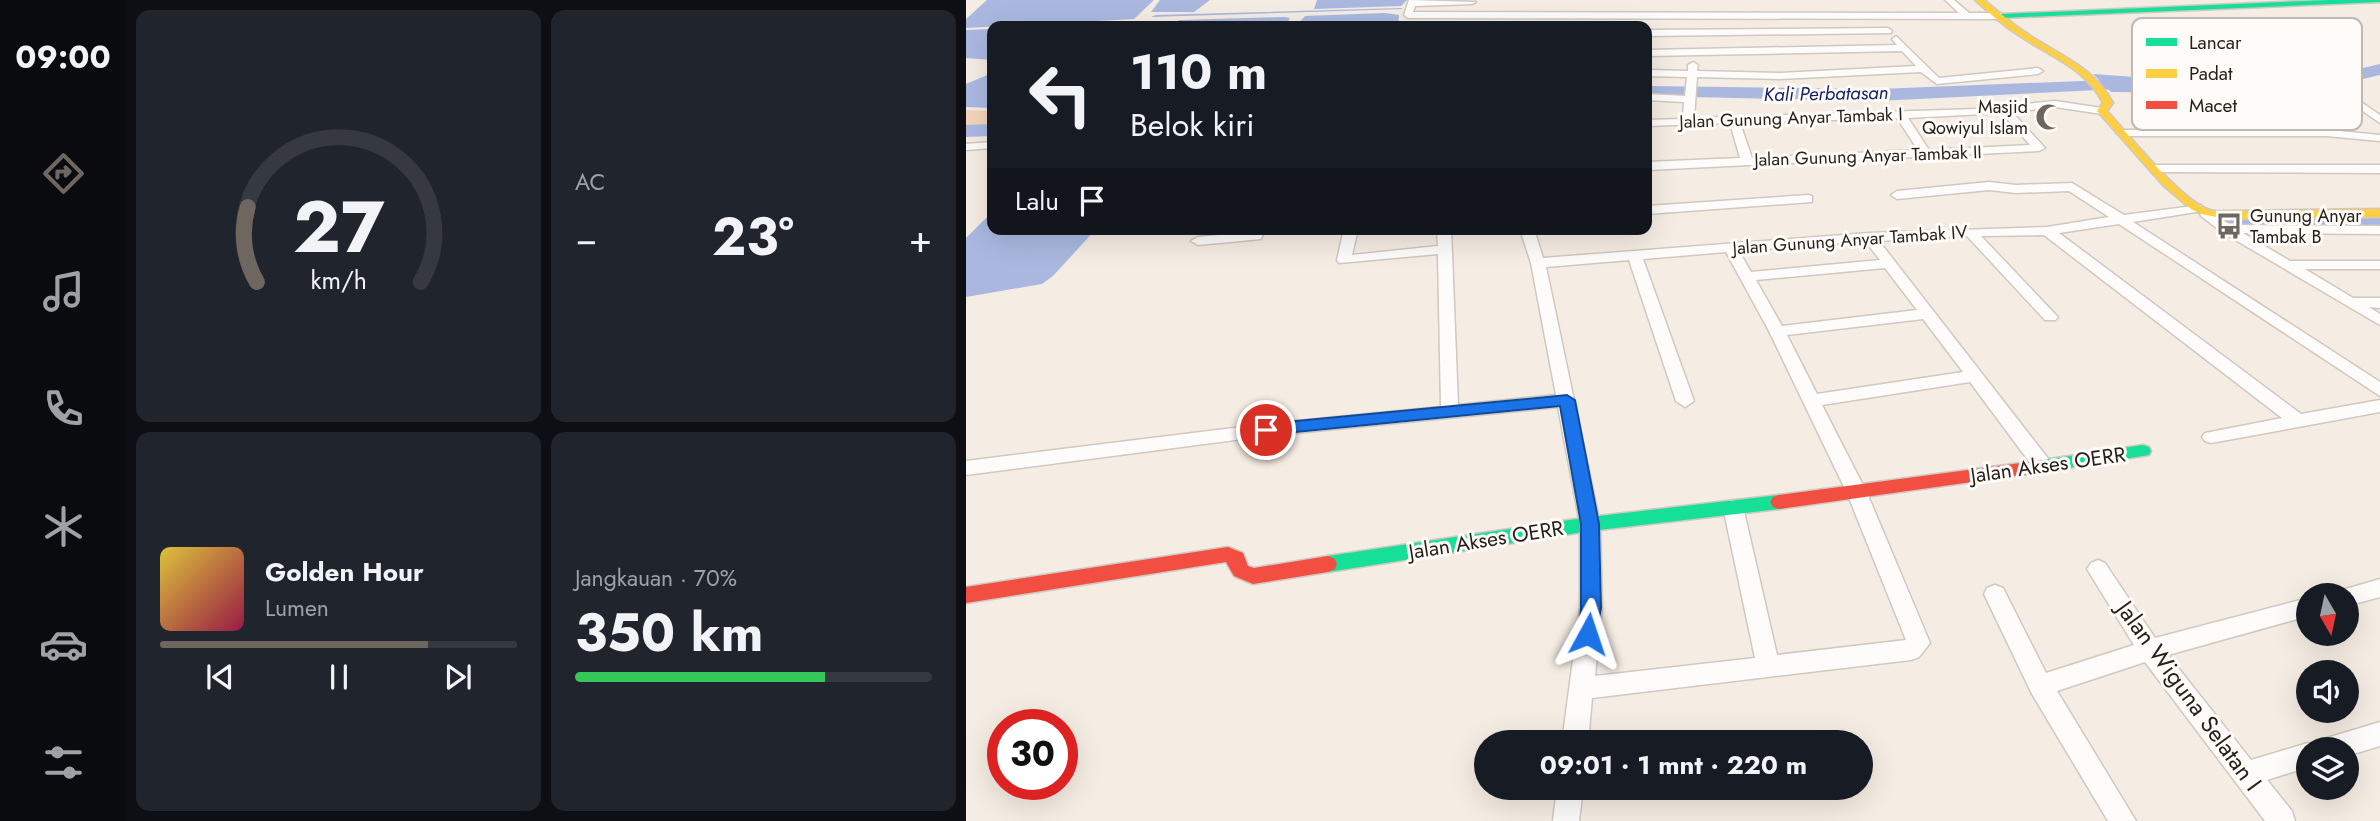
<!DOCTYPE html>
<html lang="id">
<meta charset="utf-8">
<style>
:root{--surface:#171b24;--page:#20242c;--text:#f1f3f6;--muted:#9ea1a6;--line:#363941;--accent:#6e6760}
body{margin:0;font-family:Jost,sans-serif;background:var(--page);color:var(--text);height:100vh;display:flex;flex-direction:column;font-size:26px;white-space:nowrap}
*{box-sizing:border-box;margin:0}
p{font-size:23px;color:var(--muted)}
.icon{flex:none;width:38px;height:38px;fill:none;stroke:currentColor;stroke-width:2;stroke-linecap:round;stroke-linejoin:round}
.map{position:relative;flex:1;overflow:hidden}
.sheet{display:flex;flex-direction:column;gap:10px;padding:10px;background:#0d0f14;width:840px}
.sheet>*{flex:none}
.hud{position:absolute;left:21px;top:21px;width:665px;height:214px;border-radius:14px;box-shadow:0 7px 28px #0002;background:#171b24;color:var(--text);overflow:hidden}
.needle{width:46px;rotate:171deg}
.tools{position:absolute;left:1330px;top:583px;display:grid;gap:14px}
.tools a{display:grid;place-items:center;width:63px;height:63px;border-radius:50%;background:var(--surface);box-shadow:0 7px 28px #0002;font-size:35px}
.speed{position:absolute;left:21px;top:709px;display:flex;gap:14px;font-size:35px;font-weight:700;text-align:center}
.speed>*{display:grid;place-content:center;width:91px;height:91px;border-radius:50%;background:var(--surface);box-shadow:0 7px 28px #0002;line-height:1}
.speed .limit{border:10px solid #d22;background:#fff;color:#111}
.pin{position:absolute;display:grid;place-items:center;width:60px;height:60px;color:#fff;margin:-30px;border:4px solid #fff;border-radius:50%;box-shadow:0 2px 7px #0007}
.me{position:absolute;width:77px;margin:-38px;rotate:5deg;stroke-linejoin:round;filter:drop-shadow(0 0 5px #0008)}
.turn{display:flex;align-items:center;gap:24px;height:147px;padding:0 28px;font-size:32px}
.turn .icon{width:91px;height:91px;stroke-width:2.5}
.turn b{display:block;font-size:49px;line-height:60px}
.then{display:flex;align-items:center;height:66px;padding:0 28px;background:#0003;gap:14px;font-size:26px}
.big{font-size:52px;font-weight:700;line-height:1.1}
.sheet .card{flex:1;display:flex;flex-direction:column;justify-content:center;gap:10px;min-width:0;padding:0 24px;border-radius:14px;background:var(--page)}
.sheet .dial{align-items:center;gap:0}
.dial svg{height:182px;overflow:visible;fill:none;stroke:var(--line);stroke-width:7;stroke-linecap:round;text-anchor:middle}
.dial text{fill:var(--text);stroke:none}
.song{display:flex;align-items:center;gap:21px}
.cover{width:84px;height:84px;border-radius:10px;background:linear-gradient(135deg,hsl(50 70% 55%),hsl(340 70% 35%))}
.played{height:7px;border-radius:4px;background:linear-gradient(90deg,var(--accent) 75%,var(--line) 75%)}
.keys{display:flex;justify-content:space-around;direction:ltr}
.heat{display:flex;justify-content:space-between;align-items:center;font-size:38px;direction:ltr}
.charge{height:10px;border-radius:5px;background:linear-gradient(90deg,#34c759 70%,var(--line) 0)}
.sheet .tiles{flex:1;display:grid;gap:10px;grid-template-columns:repeat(2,1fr)}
.trip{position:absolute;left:508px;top:730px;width:399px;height:70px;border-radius:35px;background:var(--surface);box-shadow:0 7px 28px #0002;font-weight:700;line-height:70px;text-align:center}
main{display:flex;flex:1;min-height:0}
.tab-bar{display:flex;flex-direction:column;width:126px;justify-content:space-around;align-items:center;background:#090b0e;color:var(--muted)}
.tab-bar .icon{width:49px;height:49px}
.tab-bar .active{color:var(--accent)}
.tab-bar b{font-size:32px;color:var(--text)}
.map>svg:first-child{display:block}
.green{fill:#f2d5bb}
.water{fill:#aab8e0}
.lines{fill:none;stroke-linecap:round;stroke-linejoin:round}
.river{fill:#aab8e0;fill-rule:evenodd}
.street-casing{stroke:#d0c8c1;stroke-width:3}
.fast-casing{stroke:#d0c8c1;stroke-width:3}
.slow-casing{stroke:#d0c8c1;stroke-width:3}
.jam-casing{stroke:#d0c8c1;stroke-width:3}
.street{fill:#fefcfb;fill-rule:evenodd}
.fast{fill:#16e098;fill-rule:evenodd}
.slow{fill:#ffcf43;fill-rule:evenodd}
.jam{fill:#f24e42;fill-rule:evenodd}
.route{fill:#1a73e8;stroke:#114b97;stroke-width:2}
.labels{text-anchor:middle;stroke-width:6;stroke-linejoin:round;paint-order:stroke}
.far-poi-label{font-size:18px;fill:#251f19;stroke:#fffbf8;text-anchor:end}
.far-street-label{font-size:18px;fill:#251f19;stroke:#fffbf8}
.far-water-label{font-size:19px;font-style:italic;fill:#15226a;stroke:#fffbf8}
.street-label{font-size:21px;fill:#251f19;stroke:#fffbf8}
.near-street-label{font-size:24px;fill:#251f19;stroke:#fffbf8}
.key{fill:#fffbf8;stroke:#beb9b5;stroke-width:2}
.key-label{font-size:19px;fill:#251f19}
</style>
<main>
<nav class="tab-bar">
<b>09:00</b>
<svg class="icon active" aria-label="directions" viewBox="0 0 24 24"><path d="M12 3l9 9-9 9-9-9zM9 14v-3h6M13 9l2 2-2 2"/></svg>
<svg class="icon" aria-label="music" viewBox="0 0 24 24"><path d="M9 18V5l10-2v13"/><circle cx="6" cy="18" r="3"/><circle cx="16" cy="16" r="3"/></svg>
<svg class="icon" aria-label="phone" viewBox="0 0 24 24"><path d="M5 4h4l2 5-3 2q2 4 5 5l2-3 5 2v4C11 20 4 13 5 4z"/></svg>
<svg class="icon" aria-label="climate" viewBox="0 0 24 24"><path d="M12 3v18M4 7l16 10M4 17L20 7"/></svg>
<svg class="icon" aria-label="car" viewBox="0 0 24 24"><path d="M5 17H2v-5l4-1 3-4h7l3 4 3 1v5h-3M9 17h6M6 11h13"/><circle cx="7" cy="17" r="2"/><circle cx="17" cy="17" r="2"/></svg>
<svg class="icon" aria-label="filters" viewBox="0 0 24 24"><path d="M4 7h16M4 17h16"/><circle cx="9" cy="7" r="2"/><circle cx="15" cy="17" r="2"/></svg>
</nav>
<section class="sheet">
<div class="tiles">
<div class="card dial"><svg viewBox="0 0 100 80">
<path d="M14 69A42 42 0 1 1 86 69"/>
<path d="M14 69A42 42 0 0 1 10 36" stroke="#6e6760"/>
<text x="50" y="56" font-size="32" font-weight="700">27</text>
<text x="50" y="72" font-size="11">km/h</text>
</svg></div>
<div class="card"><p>AC</p>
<div class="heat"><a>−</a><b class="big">23°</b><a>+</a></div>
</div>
<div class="card">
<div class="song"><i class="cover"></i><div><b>Golden Hour</b><p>Lumen</p></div></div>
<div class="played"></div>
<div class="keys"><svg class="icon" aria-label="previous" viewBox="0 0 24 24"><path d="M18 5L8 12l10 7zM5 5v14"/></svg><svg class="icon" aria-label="pause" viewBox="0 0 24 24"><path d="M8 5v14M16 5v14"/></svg><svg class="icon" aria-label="next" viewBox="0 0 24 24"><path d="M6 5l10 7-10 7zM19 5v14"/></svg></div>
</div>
<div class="card"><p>Jangkauan · 70%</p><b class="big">350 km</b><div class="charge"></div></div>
</div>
</section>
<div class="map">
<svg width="1414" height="821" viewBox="0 0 1414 821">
<rect width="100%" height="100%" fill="#f5ece3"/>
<!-- green -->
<path class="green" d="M0 110 26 111V128H0Z"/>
<!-- water -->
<path class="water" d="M21 0H188L168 19 0 28V19Z
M194 0H244L228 12H185Z
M351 0H441L435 6 348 9Z
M435 8 437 9 185 17 190 15Z
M419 13 433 15 432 26H330L339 16Z
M319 17 324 18 320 26 281 24 206 26 213 20Z
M26 29V60L0 58V30Z
M26 73V108L0 107V84Z
M1127 74 1267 84 1320 85 1340 93 1145 92Z
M26 212V229H130L87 276 76 284 0 297V238Z"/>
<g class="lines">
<!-- river -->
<path class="river" d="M1414 64V75L1350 90 1284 93 1275 88 1284 83 1350 79Z
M1166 79 1175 84 1172 88 912 101 681 96V86L912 89Z
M26 124V136L0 137V125Z
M1414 213V227L1259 230 1251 228 1247 223 1251 218 1259 216Z"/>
<!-- street casing -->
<g class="street-casing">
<path id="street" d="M443 0 510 2 506 4 449 6 447 12 993 13 979 0H988L1003 13H1035L1039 16 1035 19 442 18 438 15Z
M922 28 926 31 925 33 681 36V30Z
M930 36 973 78 1072 68 1077 71 1072 74 971 84 955 72 814 79 731 77 728 118 1011 109 1089 101 1136 108 1141 111 1136 114 1089 107 1046 112 1079 148 1073 151 681 170V162L774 158 764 123 681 126V120L717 119 718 102 681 100V94L719 96 721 77 681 76V70L722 71V65L727 62 732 65 731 71 814 73 950 66 936 51 681 56V50L931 45 926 39ZM1036 113 1064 145 963 150 942 118ZM931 118 952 150 786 158 774 123Z
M1379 91 1414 115V123L1375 96 1374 94Z
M1323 101 1363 130 1414 135V141L1360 136H1156L1150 133 1156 130H1274L1249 108 1248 106 1253 103 1288 130H1349L1319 106V102Z
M26 142V148L0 150V144Z
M1189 165H1414V173L1185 172V166Z
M1023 182 1050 185 1106 183 1158 215 1235 205V211L1230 212 1167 222 1414 382V396L1153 224 1093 233 1335 414 1414 400V412L1245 443 1239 441 1236 437 1239 433 1316 418 1078 235 1015 236 1089 314 1092 317 1089 320H1079L1001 236 913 241 1084 461 1086 466 1084 471H1070L1004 382 856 405 901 493 964 643 953 657 945 660 626 698 622 742H596L614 608V524L592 407 300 436 0 475V461L300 424 475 407 472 254 373 263 371 260 378 229H392L386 255 472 246 471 229H485L492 405 590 395 565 263 554 229H568L577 258 903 233 1081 227 1143 217 1103 191 1050 193 1023 190 931 199 925 195 931 191ZM899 241 914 260 785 272 773 251ZM760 252 803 331 881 493 940 640 811 655 777 507 774 502 767 500 760 502 757 507 789 658 629 676 636 608 634 524 580 267 663 260 710 401 719 407 728 401 677 259ZM919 268 951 310 816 326 790 280ZM957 319 997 372 851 394 821 335Z
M842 195 846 196V202L681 214V206Z
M1240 209 1264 225 1414 226V234L1277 233 1324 261H1414V269H1339L1387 298H1414V308L1403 307 1414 314V325L1256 232 1235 216 1234 213Z
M285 229H299L295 239 232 245 225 241 232 237 284 232Z
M1132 560 1139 563 1189 638 1342 598V616L1202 655 1285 760 1342 743 1351 747 1354 740 1414 722V746L1381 756V749H1342V767L1301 780 1326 811 1329 821H1299L1179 662 1091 691 1170 821H1142L1066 694 1018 594 1021 588 1029 585 1037 588 1080 673 1168 645 1121 569 1125 563Z
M1414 579V597L1381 606V595H1371L1373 591Z
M591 788H617L613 821H587Z"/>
</g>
<!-- fast casing -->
<g class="fast-casing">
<path id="fast" d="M1362 0H1414V2L1035 18 1031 16 1035 14Z
M1177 445 1183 447 1185 451 1183 455 1077 472 1071 470 1069 466 1071 462 1077 460Z
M813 495 819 497 822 502 819 507 813 509 624 531 362 572 355 569 353 564 355 559 362 556 624 517Z"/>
</g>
<!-- slow casing -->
<g class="slow-casing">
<path id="slow" d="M1009 0H1018C1032 11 1046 24 1062 34 1094 56 1127 66 1147 103L1141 111C1163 135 1215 201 1244 210 1249 212 1256 211 1261 211L1414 209V217L1261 219 1235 214 1225 209 1197 185 1133 113 1131 111 1137 103C1120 69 1087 58 1057 38 1040 28 1024 14 1009 0Z"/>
</g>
<!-- jam casing -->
<g class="jam-casing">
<path id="jam" d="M1077 460 1083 462 1085 466 1083 470 1077 472 813 509 807 507 804 502 807 497 813 495Z
M262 547 277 553 282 566 288 568 362 556 369 559 371 564 369 569 362 572 287 584 268 576 260 562 0 603V587Z"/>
</g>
<!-- street -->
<use href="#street" class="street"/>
<!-- fast -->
<use href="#fast" class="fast"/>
<!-- slow -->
<use href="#slow" class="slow"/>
<!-- jam -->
<use href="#jam" class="jam"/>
</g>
<!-- route -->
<path class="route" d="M601 395 609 400 633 524 635 608 629 641 622 643 615 641 612 634 615 608V524L594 406 300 435 292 430 300 424Z"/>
<!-- icons -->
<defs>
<g id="mosque-bare" transform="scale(2.1)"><path d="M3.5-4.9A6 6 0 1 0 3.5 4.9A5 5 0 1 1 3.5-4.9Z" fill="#6e6760" stroke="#fffbf8" stroke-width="2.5" paint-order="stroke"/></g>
<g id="bus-bare" transform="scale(2.1)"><path d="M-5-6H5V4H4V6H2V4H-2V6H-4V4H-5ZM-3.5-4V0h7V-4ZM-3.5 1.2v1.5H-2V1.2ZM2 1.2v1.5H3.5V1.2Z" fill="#6e6760" stroke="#fffbf8" stroke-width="2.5" paint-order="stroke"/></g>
</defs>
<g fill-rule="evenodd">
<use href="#mosque-bare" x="1083" y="117"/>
<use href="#bus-bare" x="1263" y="226"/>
</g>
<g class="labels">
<!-- far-poi labels -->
<g class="far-poi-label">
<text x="1062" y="113">Masjid<tspan x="1062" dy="21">Qowiyul Islam</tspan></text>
<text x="1284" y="222" text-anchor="start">Gunung Anyar<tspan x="1284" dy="21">Tambak B</tspan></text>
</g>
<!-- far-street labels -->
<g class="far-street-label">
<text transform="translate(825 118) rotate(-2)" y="6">Jalan Gunung Anyar Tambak I</text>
<text transform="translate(902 156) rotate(-2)" y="6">Jalan Gunung Anyar Tambak II</text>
<text transform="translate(884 240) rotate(-4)" y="6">Jalan Gunung Anyar Tambak IV</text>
</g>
<!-- far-water labels -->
<g class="far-water-label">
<text transform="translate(860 93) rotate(-1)" y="7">Kali Perbatasan</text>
</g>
<!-- street labels -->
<g class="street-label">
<text transform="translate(1082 465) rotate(-8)" y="7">Jalan Akses OERR</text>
<text transform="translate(520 540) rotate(-9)" y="7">Jalan Akses OERR</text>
</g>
<!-- near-street labels -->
<g class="near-street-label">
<text transform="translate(1223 696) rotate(54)" y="8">Jalan Wiguna Selatan I</text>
</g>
</g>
<!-- legend -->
<rect x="1166" y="18" width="230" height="112" rx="10" class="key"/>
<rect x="1180" y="38" width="31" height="8" fill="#16e098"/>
<rect x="1180" y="69" width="31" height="9" fill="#ffcf43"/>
<rect x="1180" y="101" width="31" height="8" fill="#f24e42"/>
<g class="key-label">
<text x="1223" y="49">Lancar</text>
<text x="1223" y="80">Padat</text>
<text x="1223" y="112">Macet</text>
</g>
</svg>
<div class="tools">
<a><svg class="needle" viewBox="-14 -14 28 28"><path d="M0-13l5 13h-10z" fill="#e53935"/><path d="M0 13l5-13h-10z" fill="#9ea1a6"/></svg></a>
<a><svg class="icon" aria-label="sound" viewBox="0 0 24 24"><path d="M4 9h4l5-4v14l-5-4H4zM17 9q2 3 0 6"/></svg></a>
<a><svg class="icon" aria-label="layers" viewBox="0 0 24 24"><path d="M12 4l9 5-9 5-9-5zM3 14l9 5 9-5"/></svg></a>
</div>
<div class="speed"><div class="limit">30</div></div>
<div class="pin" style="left:300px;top:430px;background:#d93025"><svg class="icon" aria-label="arrive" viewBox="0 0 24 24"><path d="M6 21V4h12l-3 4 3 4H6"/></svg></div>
<svg class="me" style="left:622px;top:634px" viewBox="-20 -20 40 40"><path d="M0-17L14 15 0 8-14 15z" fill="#1a73e8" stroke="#fff" stroke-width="4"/></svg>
<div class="trip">09:01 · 1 mnt · 220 m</div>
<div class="hud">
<div class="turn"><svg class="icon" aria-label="left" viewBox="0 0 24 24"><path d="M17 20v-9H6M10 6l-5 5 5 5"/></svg><div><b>110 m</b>Belok kiri</div></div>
<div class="then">Lalu<svg class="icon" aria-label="arrive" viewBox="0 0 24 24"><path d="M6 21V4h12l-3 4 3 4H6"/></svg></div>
</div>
</div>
</main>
